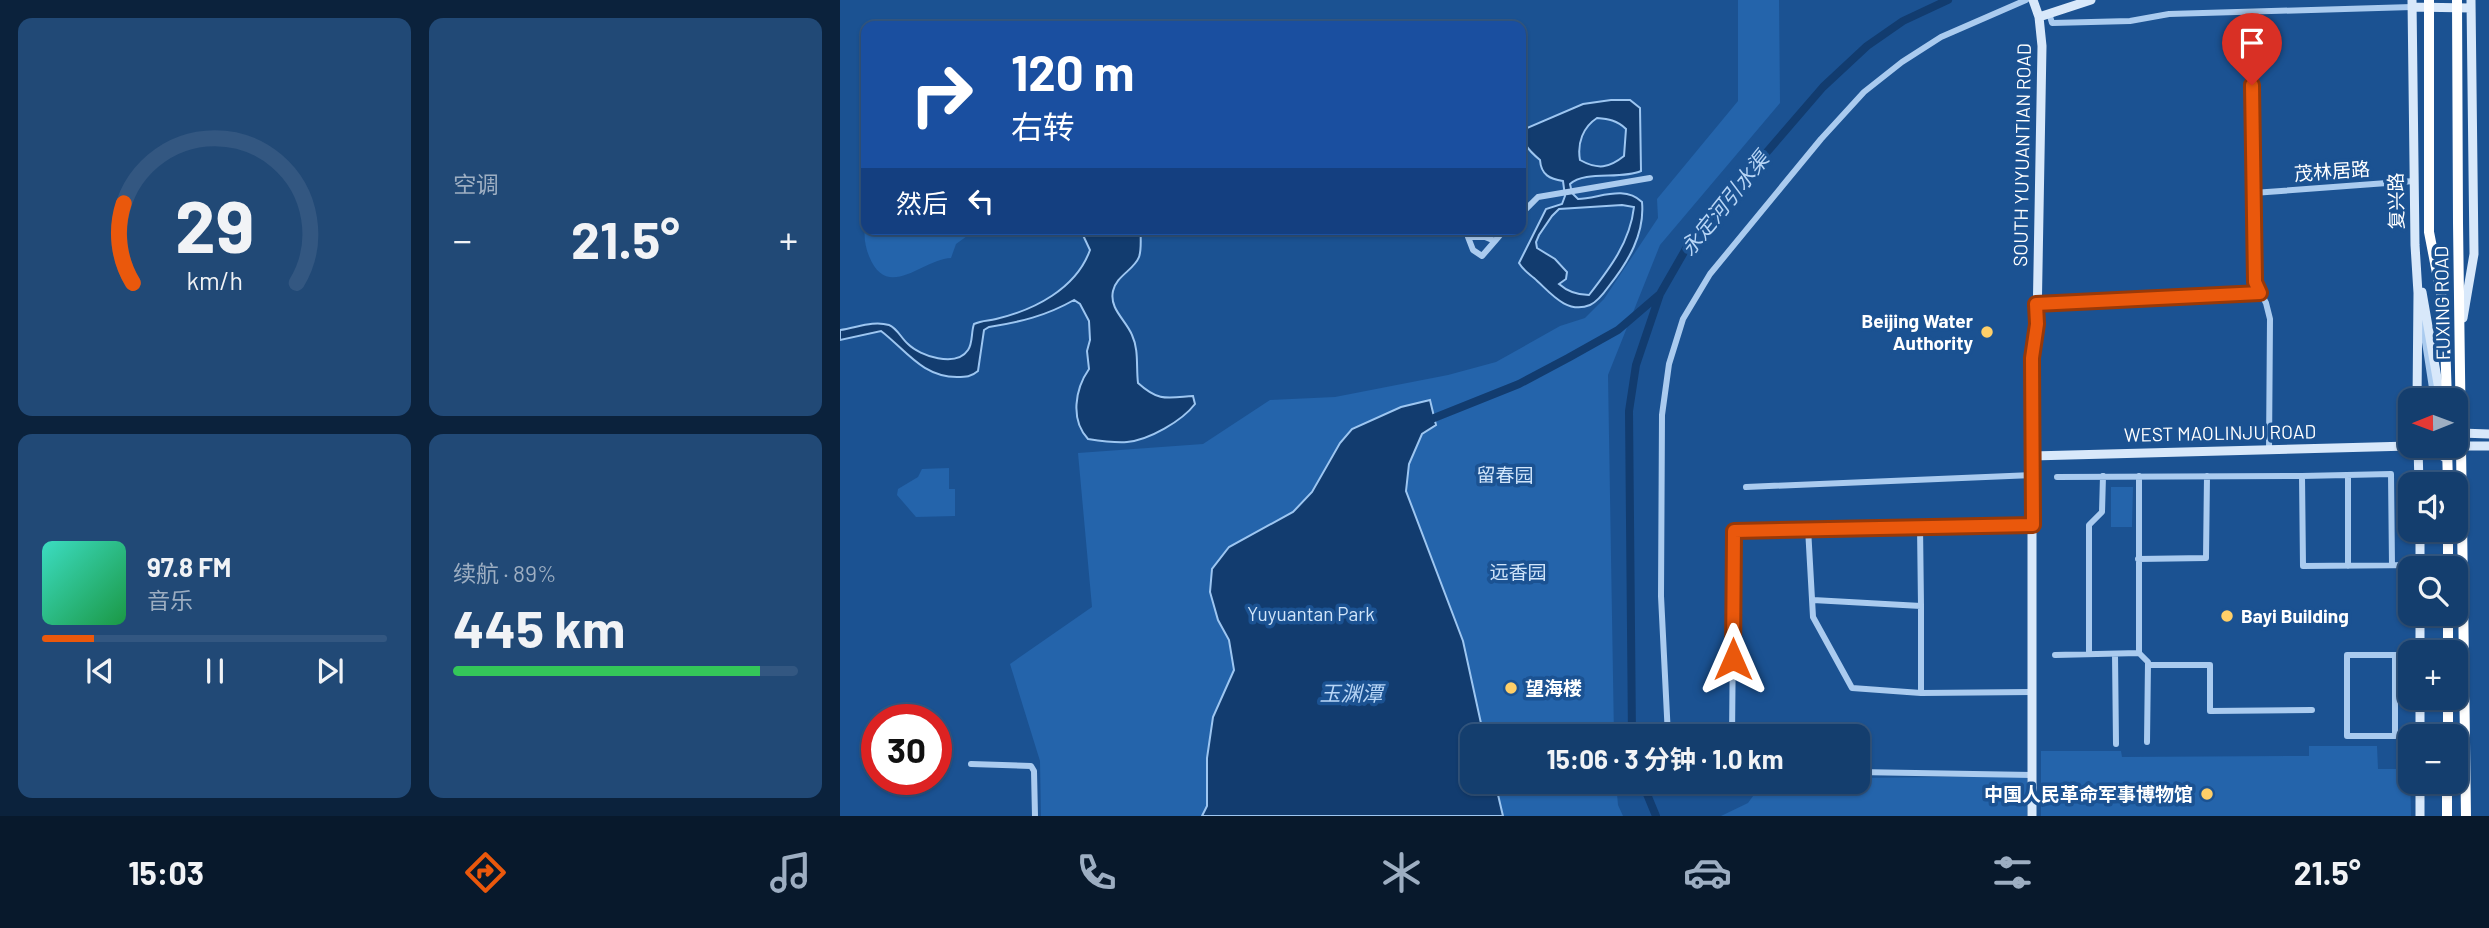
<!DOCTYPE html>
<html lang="zh">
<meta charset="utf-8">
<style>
:root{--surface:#143e6e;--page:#214976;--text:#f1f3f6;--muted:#9daec2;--line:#335781;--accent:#ea580c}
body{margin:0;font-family:Barlow,"Noto Sans SC",sans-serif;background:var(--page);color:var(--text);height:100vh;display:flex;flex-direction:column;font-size:26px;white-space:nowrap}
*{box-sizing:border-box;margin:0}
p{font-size:23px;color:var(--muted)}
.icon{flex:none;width:38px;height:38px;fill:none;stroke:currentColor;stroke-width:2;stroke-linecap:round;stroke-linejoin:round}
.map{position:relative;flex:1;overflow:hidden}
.panel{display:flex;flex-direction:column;gap:18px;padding:18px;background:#0b223c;width:840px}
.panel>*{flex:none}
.guide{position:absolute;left:21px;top:21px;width:665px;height:214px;border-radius:14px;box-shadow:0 2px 5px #0004,0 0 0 2px var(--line);background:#1a4fa0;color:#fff;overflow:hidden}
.needle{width:46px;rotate:269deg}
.fabs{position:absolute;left:1558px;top:388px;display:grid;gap:14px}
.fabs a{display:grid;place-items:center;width:70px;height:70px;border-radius:14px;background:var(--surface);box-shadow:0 2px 5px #0004,0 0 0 2px var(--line);font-size:35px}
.speed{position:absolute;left:21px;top:704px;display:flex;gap:14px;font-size:35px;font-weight:700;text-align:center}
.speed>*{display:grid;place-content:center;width:91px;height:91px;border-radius:50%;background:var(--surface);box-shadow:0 2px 5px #0004,0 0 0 2px var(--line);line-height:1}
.speed .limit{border:10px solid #d22;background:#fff;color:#111}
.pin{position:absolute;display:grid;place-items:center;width:60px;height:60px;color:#fff;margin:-72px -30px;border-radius:50% 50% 50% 0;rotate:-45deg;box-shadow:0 0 7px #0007}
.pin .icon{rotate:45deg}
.me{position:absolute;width:77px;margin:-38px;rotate:0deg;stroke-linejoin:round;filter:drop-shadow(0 0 5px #0008)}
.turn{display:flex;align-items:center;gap:24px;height:147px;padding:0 35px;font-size:32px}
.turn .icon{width:91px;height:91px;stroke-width:2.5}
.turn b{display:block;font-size:49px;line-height:60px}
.then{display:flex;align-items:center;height:66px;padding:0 35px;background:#0003;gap:14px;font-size:26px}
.big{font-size:52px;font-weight:700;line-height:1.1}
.panel .tile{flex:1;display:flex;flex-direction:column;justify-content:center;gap:10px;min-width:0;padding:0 24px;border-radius:14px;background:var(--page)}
.panel .dial{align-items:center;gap:0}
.dial svg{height:182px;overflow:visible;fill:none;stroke:var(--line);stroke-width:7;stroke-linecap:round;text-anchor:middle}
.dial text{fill:var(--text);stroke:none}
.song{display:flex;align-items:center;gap:21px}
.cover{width:84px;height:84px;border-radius:10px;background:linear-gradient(135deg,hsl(170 70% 55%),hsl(140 70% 35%))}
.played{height:7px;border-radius:4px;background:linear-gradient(90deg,var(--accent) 15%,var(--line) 15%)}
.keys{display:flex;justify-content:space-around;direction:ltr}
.heat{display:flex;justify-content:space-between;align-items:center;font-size:38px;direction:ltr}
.charge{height:10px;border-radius:5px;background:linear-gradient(90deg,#34c759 89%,var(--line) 0)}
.panel .tiles{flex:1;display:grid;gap:18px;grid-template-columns:repeat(2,1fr)}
.trip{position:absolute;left:620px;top:724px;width:410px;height:70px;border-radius:14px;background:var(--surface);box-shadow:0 2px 5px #0004,0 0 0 2px var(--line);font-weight:700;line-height:70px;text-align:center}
.tab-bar{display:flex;height:112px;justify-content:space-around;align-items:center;background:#08192c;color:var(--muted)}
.tab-bar .icon{width:49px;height:49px}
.tab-bar .on{color:var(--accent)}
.tab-bar b{font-size:32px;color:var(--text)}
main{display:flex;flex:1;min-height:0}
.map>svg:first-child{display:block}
.green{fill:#2464ab}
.water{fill:#123c6f;stroke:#9dc6f1;stroke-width:2;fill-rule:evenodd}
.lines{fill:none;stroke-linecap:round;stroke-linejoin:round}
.canal{stroke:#123c6f;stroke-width:8}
.street{stroke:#aacbef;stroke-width:6}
.secondary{stroke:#d8e8fa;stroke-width:9}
.highway{stroke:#fff;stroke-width:10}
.route-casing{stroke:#983908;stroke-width:18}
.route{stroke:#ea580c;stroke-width:12}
.poi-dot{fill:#ffcf68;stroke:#1b5292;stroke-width:2.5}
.labels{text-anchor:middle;stroke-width:7;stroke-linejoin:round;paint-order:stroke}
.street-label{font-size:19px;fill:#fff;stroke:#1b5292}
.poi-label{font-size:19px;font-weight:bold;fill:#fff;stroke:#1b5292;text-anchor:end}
.park-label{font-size:19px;fill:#d1e5fa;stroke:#1b5292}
.water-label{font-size:21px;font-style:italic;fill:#b7d5f6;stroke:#1b5292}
</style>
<main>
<section class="panel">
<div class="tiles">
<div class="tile dial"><svg viewBox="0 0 100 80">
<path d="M14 69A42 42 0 1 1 86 69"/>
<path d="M14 69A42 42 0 0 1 10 34" stroke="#ea580c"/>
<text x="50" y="56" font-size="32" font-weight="700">29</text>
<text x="50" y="72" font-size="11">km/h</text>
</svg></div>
<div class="tile"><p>空调</p>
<div class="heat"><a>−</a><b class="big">21.5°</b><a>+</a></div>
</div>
<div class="tile">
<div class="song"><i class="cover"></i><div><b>97.8 FM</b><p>音乐</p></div></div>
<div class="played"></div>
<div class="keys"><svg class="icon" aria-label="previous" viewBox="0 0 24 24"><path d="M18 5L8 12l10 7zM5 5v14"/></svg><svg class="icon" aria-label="pause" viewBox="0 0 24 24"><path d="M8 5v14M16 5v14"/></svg><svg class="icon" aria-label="next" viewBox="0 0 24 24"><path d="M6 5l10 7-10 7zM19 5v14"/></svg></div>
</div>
<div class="tile"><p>续航 · 89%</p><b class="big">445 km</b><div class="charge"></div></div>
</div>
</section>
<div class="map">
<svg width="1649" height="816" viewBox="0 0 1649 816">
<rect width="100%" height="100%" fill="#1b5292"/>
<!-- green -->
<path class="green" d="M898 0H939L940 103 820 245 768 375 774 737H632V782H776L778 805 783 816H201L200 761 170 664 252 607 238 453 363 444 430 400 495 397 608 375 656 362 720 326 745 318 764 299 818 218 817 199 898 101Z
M26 223V229H133L134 231 116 244 111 258C83 259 47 302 29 256 25 246 23 234 26 223Z
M109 468V489H115V516L76 517 57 495 58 489 78 477 82 469Z
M1271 487H1293L1292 527H1271Z
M1469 746H1537L1538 769H1570L1571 816H1201V751H1281L1282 757 1469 756Z
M1187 776V816H881L908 803 923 782H1017V778Z"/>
<!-- water -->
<path class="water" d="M771 100H790L800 108 801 171C781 180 745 170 730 184L732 193 738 199C760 198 784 185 802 202 805 234 788 262 769 286 764 293 757 302 750 305 726 315 709 291 694 278 688 273 683 270 679 263L706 209 722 204 725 196 723 181C710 179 701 175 700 160 688 150 681 142 681 127L685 129 743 104ZM757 118C768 119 777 120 786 129L784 156C769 168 758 170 740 160 737 143 743 127 757 118ZM782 205 794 207C790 242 770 268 749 295 738 295 728 292 719 284L726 279 727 272 715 259 697 248 696 242 699 235 712 216 719 209Z
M236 229H301C300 237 302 249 299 257 294 270 276 276 273 291 269 309 286 320 292 335 299 350 296 366 298 383 319 402 327 398 353 396L355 404C342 421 309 440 287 442 274 443 261 441 248 439 230 420 235 389 249 369L247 351 250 340 249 321 240 304 234 300C206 316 180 322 149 327L144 330 138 371C131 377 126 377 117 377 82 377 66 350 41 331L0 340V330C16 328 33 320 49 325 57 328 61 338 68 344 80 356 116 368 128 350 133 343 131 332 134 324 142 320 148 321 156 319 194 310 236 289 250 250L242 233Z
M590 400 596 425 582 434 569 464 566 491 623 641 644 737H632V782H655L663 816H362L367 806V758L373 717 394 670 389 640 378 620 370 592 372 569 389 547 453 512 472 492 500 443 512 429 561 407Z"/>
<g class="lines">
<!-- canal -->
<path class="canal" d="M594 418 679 384 728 358 778 330 820 294
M792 737 789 411 796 365 820 294 851 240 983 87 1027 46 1063 21 1108 0
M802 782 816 816"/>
<!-- street -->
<path class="street" d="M1209 13 1212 23 1290 21 1329 14 1572 7
M1412 13 1415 282 1426 303 1430 319 1429 450
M1413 193 1574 181
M681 214 698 197 810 178
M628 237H645L655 241 642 256 633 250Z
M655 241 665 229
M1197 304 1420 293
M1581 316 1594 401
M1462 476 1551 474 1552 565
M1217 477 1462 476 1463 566 1580 565
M906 487 1193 475
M1080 526 1081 606
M968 528 973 617 1012 688 1081 693 1191 692
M1298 559 1366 558 1367 476
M1508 566V475
M973 600 1081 606V693
M1299 653 1308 662 1307 742
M1249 654V525L1262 512 1263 476
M1275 654 1276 744
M1215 655 1299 653V476
M1555 656V736H1507V655H1570
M1308 665H1370V711L1472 710
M828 736 821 596 822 415 829 364 843 319 870 274 981 139 1024 92 1062 62 1101 37 1186 0
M892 737 894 531 1193 525
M131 764 191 766 194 771 195 816
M1017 772 1192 775"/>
<!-- secondary -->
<path class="secondary" d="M1572 0 1575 245 1578 293 1577 401
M1572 7 1631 8
M1199 17 1251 0
M1582 292 1601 401
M1623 318 1634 254 1631 0
M1621 433 1649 434
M1578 446 1579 485
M1622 446H1649
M1578 450H1596L1604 457
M1192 456 1570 446
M1580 530V569
M1580 653V614
M1580 737V698
M1580 782V816
M1192 816V358L1197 324 1202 46 1199 17 1193 0"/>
<!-- highway -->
<path class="highway" d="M1589 0V232L1604 309 1607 401
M1617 0 1618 223 1626 816
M1607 446 1608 485
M1608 569V530
M1608 653V614
M1608 737V698
M1607 816V782"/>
</g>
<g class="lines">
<!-- route casing -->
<g class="route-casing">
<path id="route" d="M893 659 894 531 1193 525 1192 358 1197 324 1196 304 1420 293 1415 282 1412 85"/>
</g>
<!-- route -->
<use href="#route" class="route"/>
</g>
<!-- markers -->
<g class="poi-dot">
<circle cx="1147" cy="332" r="7"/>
<circle cx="1387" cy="616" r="7"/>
<circle cx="671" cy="688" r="7"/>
<circle cx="1367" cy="794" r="7"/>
</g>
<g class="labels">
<!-- street labels -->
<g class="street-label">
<text transform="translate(1182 155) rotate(-89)" y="7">SOUTH YUYUANTIAN ROAD</text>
<text transform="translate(1492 171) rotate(-4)" y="7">茂林居路</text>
<text transform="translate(1556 201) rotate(-91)" y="7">复兴路</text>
<text transform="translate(1602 303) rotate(-91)" y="7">FUXING ROAD</text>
<text transform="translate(1380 433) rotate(-1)" y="7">WEST MAOLINJU ROAD</text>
</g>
<!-- poi labels -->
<g class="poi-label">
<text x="1133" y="328">Beijing Water<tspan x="1133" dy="22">Authority</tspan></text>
<text x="1401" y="623" text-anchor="start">Bayi Building</text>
<text x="685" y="695" text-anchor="start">望海楼</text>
<text x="1353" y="801">中国人民革命军事博物馆</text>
</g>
<!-- park labels -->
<g class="park-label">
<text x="665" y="482">留春园</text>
<text x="678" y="579">远香园</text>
<text x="471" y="621">Yuyuantan Park</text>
</g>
<!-- water labels -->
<g class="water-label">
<text transform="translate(885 204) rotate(-51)" y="7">永定河引水渠</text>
<text x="511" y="701">玉渊潭</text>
</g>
</g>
</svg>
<div class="fabs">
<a><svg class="needle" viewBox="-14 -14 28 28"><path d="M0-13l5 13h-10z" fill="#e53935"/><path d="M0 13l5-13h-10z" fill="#9daec2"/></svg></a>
<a><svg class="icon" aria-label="sound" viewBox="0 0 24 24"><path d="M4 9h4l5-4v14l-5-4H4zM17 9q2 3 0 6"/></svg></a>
<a><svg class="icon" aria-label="search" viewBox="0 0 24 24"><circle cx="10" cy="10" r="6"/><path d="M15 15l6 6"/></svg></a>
<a>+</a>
<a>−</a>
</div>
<div class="speed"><div class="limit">30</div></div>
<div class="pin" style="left:1412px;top:85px;background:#d93025"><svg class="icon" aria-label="arrive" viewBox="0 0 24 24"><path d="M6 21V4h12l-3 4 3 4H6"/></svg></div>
<svg class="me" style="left:893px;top:659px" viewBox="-20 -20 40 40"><path d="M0-17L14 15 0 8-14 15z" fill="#ea580c" stroke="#fff" stroke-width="4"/></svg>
<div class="trip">15:06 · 3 分钟 · 1.0 km</div>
<div class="guide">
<div class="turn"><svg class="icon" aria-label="right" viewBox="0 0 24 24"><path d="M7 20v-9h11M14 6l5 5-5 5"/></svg><div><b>120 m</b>右转</div></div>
<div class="then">然后<svg class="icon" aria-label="left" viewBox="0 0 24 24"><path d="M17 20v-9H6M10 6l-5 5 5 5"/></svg></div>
</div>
</div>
</main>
<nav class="tab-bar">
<b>15:03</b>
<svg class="icon on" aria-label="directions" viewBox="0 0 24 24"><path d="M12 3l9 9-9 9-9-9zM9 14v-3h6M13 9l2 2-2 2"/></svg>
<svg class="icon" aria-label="music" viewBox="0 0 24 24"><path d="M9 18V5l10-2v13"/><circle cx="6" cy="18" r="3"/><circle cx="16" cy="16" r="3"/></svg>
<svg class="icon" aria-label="phone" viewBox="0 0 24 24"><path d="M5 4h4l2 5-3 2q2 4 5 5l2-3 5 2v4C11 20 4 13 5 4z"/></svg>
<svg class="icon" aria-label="climate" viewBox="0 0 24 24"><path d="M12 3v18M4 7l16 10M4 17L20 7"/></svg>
<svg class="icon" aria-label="car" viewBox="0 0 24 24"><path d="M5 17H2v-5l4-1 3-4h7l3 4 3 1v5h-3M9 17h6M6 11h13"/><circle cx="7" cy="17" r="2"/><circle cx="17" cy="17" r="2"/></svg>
<svg class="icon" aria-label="filters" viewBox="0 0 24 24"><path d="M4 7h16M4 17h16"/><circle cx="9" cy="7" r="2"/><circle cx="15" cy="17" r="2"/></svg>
<b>21.5°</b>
</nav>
